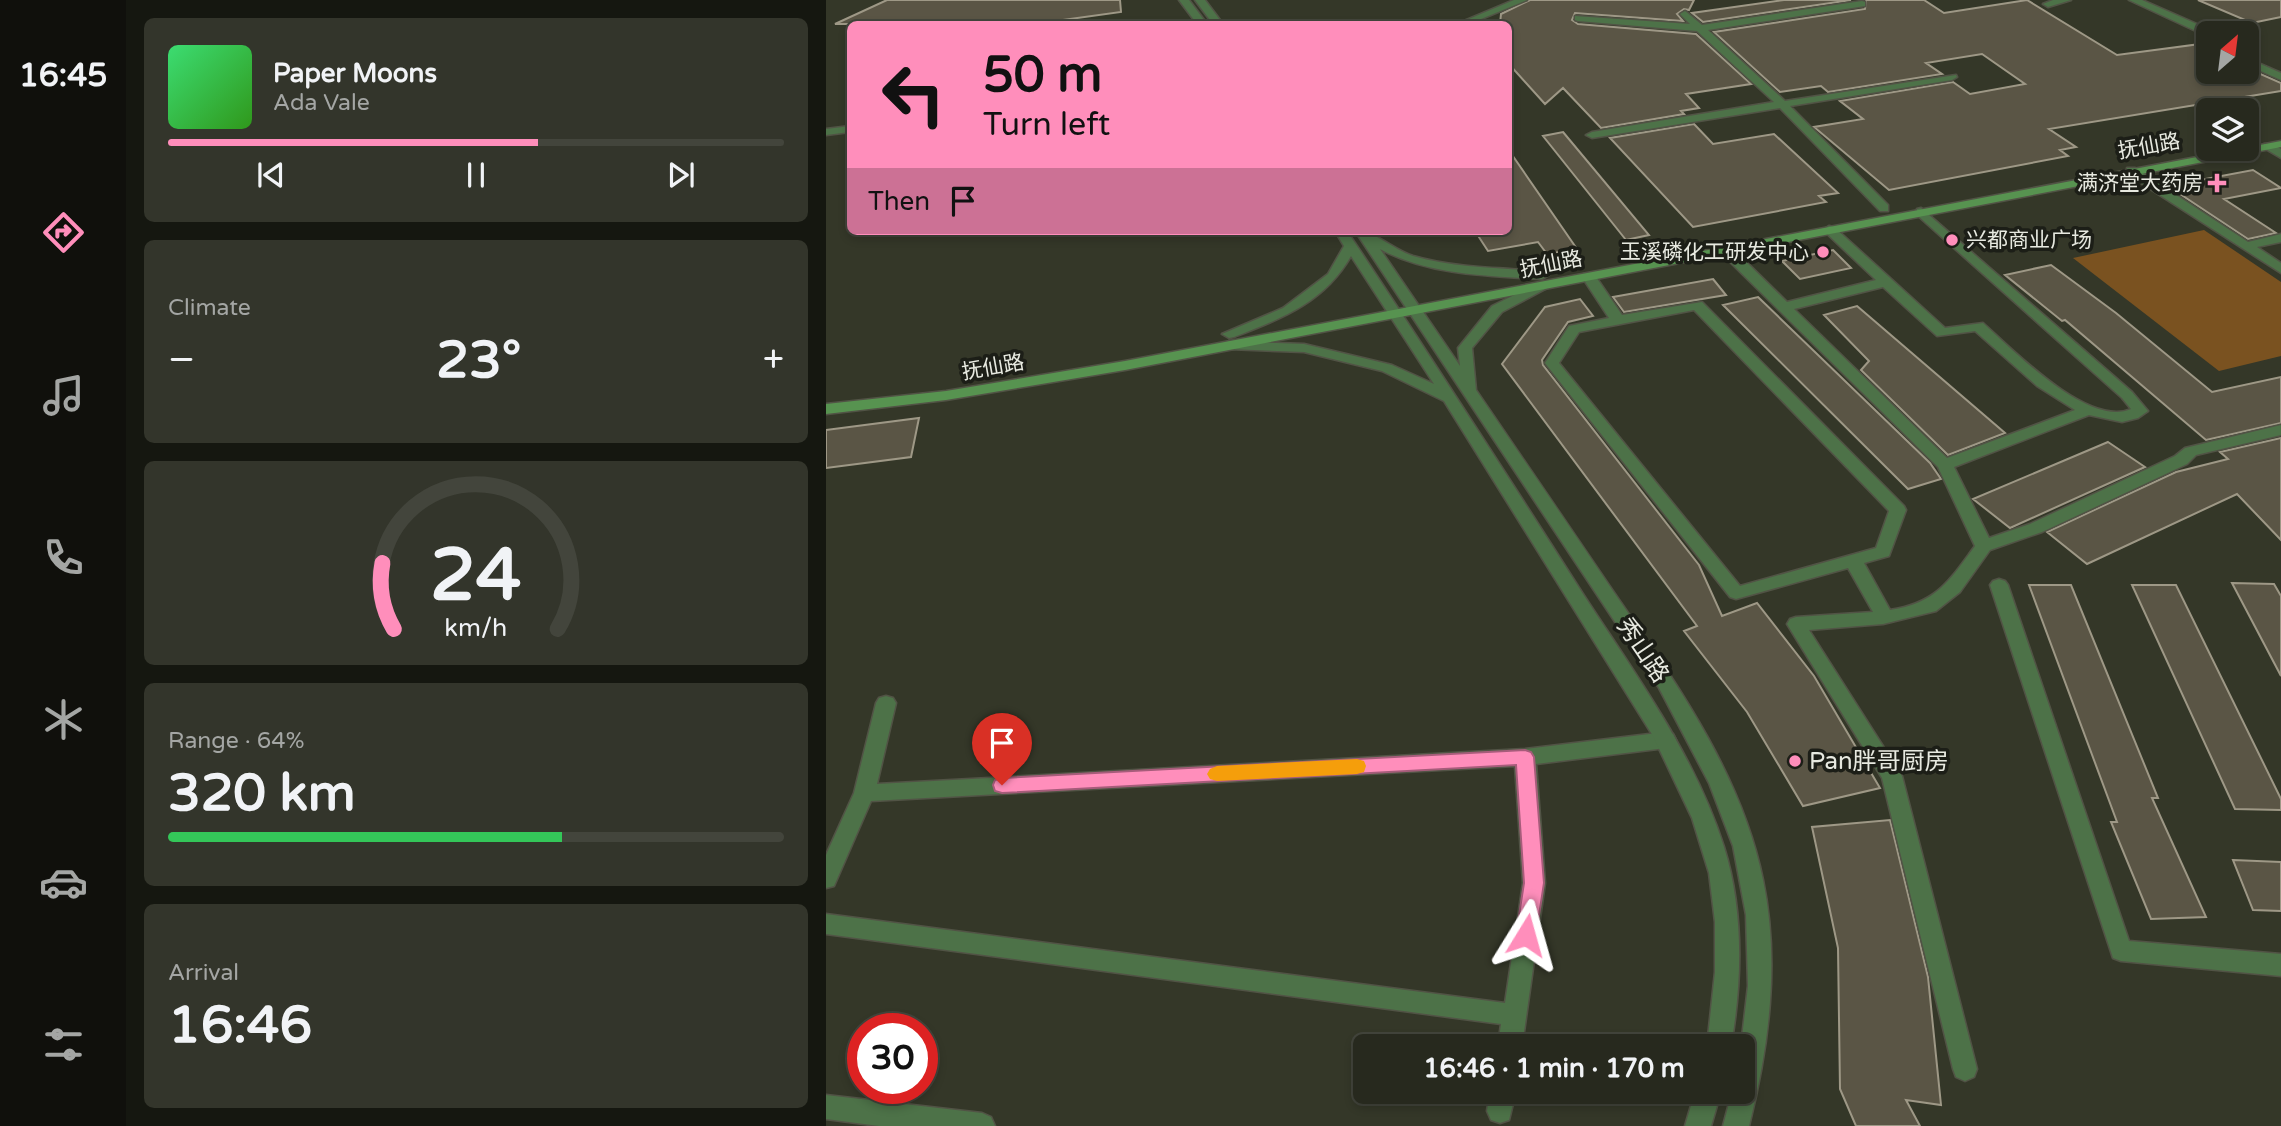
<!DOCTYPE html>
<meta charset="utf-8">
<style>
:root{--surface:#27291e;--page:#33352b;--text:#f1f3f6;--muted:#a4a6a4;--line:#43453c;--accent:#ff8ebb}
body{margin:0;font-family:"Varela Round","Noto Sans SC",sans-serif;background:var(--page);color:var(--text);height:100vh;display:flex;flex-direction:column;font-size:26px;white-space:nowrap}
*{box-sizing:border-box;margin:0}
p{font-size:23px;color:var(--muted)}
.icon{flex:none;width:38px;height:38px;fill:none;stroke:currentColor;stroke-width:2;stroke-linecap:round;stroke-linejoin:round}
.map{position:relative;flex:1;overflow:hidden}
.sheet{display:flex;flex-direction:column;gap:18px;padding:18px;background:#151710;width:700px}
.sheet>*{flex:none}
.hud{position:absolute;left:21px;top:21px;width:665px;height:214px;border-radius:10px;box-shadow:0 4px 10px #0003,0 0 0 2px var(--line);background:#ff8ebb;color:#111;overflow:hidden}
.needle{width:46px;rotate:28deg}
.tools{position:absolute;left:1370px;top:21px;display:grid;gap:14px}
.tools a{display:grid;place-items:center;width:63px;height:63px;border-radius:10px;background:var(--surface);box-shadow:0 4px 10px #0003,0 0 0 2px var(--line);font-size:35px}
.speed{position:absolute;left:21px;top:1013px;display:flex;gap:14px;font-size:35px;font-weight:700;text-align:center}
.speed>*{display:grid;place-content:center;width:91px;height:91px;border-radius:50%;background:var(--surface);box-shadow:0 4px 10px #0003,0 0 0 2px var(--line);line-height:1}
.speed .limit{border:10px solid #d22;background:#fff;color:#111}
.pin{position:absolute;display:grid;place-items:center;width:60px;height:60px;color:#fff;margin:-72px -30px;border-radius:50% 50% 50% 0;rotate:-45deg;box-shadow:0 0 7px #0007}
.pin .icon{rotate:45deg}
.me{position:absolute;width:77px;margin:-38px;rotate:8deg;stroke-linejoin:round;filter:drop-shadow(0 0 5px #0008)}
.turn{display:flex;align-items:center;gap:24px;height:147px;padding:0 21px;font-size:32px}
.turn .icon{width:91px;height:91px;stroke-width:2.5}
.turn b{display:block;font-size:49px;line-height:60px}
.then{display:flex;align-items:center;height:66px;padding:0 21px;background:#0003;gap:14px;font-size:26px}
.big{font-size:52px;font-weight:700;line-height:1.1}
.sheet .widget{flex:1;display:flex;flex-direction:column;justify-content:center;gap:10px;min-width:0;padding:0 24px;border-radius:10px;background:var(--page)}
.sheet .dial{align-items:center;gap:0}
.dial svg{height:182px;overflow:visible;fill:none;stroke:var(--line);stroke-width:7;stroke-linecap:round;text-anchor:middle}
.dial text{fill:var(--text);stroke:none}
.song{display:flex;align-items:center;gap:21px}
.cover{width:84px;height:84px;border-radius:10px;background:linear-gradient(135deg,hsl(140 70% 55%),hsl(110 70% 35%))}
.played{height:7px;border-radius:4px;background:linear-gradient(90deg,var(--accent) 60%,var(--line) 60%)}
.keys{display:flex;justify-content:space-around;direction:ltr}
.heat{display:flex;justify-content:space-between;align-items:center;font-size:38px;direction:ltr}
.charge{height:10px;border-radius:5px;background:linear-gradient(90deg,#34c759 64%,var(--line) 0)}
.trip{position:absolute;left:527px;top:1034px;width:402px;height:70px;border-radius:10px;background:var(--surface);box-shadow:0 4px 10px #0003,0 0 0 2px var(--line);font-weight:700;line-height:70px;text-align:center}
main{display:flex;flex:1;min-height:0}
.dock{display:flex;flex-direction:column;width:126px;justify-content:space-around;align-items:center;background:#10100c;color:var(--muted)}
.dock .icon{width:49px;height:49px}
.dock .active{color:var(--accent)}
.dock b{font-size:32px;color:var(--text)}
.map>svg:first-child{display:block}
.green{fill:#7a5220}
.building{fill:#5a5545;stroke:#9e9886;stroke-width:2}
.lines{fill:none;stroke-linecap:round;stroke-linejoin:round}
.minor-casing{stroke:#515345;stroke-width:3}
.tertiary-casing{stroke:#515345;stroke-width:3}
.secondary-casing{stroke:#515345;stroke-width:3}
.minor{fill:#4d7248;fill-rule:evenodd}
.tertiary{fill:#4d7248;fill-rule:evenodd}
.secondary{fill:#579350;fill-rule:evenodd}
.route{fill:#ff8ebb;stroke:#a65c7a;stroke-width:2}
.slow{fill:#f59e0b}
.poi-dot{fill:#ff8ebb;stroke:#1c1e17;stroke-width:2.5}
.labels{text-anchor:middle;stroke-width:7;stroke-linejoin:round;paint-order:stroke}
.far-street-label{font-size:21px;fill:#e7e9e0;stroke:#1c1e17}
.far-poi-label{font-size:21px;fill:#e7e9e0;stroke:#1c1e17;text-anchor:end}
.street-label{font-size:24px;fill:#e7e9e0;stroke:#1c1e17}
.poi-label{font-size:24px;fill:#e7e9e0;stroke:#1c1e17;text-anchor:start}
</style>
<main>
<nav class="dock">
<b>16:45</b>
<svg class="icon active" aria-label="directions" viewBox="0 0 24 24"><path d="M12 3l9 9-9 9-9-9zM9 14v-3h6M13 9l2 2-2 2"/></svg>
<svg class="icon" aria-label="music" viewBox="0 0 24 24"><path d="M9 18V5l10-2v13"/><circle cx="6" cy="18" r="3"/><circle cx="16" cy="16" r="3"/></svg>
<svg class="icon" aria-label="phone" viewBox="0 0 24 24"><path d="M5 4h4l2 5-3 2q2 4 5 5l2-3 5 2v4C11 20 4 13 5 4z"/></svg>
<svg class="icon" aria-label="climate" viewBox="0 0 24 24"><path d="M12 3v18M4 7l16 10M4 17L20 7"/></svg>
<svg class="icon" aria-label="car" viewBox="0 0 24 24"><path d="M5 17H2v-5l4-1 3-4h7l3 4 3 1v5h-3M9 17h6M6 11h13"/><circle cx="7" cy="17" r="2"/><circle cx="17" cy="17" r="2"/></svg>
<svg class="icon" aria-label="filters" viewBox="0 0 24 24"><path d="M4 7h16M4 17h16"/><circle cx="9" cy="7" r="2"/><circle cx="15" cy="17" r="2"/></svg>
</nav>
<section class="sheet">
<div class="widget">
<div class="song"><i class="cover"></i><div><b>Paper Moons</b><p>Ada Vale</p></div></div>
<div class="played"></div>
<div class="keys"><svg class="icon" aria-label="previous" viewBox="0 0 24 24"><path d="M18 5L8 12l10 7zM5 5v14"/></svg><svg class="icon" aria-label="pause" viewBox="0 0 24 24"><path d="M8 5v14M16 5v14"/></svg><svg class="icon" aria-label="next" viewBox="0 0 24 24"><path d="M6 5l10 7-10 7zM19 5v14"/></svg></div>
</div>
<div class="widget"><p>Climate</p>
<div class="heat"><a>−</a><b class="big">23°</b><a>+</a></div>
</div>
<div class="widget dial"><svg viewBox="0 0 100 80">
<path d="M14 69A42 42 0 1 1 86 69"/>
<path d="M14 69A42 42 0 0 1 9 40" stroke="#ff8ebb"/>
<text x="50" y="56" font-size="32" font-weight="700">24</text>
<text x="50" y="72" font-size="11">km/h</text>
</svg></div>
<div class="widget"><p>Range · 64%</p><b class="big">320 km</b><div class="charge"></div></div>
<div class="widget"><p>Arrival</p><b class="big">16:46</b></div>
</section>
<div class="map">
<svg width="1455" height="1126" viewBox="0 0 1455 1126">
<rect width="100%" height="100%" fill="#343728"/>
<!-- green -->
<path class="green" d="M1378 230 1455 282V356L1393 371 1247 258Z"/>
<!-- building -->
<path class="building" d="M61 0H294L295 12 237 20 228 24H9Z
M704 0H868L863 10 858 9 851 14 857 21 749 13 746 20 752 24 870 34 925 84 860 94 873 108 855 111 858 114 775 128 737 88 719 104 682 63V24H674L675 14Z
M958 0H1025L877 22 866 13Z
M1040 0H1098L1118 13 1201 0 1291 55 1382 43V72H1421V68L1455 83V91L1223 129 1250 147 1234 150 1242 156 1063 190 988 127 1037 119 1014 101 1127 82 1144 94 1199 84 1156 54 1100 63 1116 74 1002 92 995 86 954 92 888 32 1039 9Z
M1372 0H1455V17L1426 23Z
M868 124 887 144 948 134 1012 193 993 196 1000 202 867 227 784 138Z
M737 132 823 235 800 240 717 136Z
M682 149 751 249 721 254 712 242 662 251 649 231H682Z
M1427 170 1455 188 1398 199 1450 233 1422 239 1342 186Z
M1007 250 1025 268 974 279 956 261Z
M1225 265 1290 313 1386 392 1455 377V423L1380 440 1239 320 1236 321 1179 275Z
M887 279 900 295 798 312 787 297Z
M932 297 1104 463 1115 479 1082 489 897 305Z
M754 299 767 316 742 322 716 360 717 365 873 565 896 616 931 603 988 676 1054 788 977 806 921 712 858 631 871 626 676 364 719 307Z
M1031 306 1179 433 1122 455 1035 370 1043 361 998 315Z
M93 418 85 457 0 468V430Z
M1455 438V540L1411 494 1261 564 1221 532 1350 472 1402 459 1394 452Z
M1282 442 1319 467 1184 528 1147 499Z
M1406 583 1448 584 1455 596V676Z
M1203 585H1245L1332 798H1326L1380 917 1325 919 1285 822H1291Z
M1306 585H1350L1455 799V810L1409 809Z
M1064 820 1102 977 1115 1105 1080 1100 1094 1126H1030L1014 1089 1012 948 986 827Z
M1407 860 1455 862V911L1427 910Z"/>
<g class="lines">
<!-- minor casing -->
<g class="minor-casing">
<path id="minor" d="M688 0H701L643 24H631Z
M1227 0H1245L1222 7 1217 4Z
M1303 0H1316L1380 28 1384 33 1382 40 1372 32Z
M1036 1 1039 2V6L882 30 959 101 1130 75 1131 77 1126 80 964 106 1062 205V211H1054L954 108 766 138 760 135 766 132 948 102 871 31 752 21 749 20V16L864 24 854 14 859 11 876 25Z
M1421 58 1455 73V80L1421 65Z
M24 126V132L0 135V129Z
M1438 144H1446L1455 149V158L1438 148Z
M1301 168H1309L1422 242 1455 234V242L1431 247 1455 263V273L1301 174Z
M1095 208 1306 392 1322 411 1312 418 1296 422 1263 415 1128 467 1163 538 1204 524 1349 456 1359 448 1455 425V435L1370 455 1361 464 1216 532 1164 550 1134 592 1110 611 1057 624 983 630 1076 776 1151 1069 1148 1077 1139 1081 1130 1077 1127 1069 1056 778 961 624 964 619 970 617 1047 612 1022 568 910 599 904 597 719 363 743 326 783 318 756 277 758 274H768L796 315 876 302 1078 506 1080 510 1063 556 1038 563 1064 610C1111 603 1123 581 1149 546L1112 467 895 253V247H905L961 302 1050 280 997 230 1003 226 1008 227 1119 328 1157 323C1186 349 1262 428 1305 409L1296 398 1091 215V209ZM1057 287 1111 336 1149 331 1211 386 1249 410 1121 458 968 309ZM868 310 1063 511 1050 548 914 586 733 363 753 332Z
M1173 579 1179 581 1182 585 1303 941 1455 954V976L1295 961 1287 958 1164 585 1167 581Z
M60 696 67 698 70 703 51 784 699 749 840 732 847 734 850 740 847 746 840 748 710 764 719 883 696 1046H672L675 1024 0 934V914L679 1003 697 883 689 766 45 801 8 886 0 888V855L28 793 50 703 53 698Z
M664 1092H690L683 1120 674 1123 665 1120 661 1111Z
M0 1095 156 1113 165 1117 169 1126H53L0 1119Z"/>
</g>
<!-- tertiary casing -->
<g class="tertiary-casing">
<path id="tertiary" d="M353 0H363L381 24H371Z
M369 0H379L397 24H387Z
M509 231H521C601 351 679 472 757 594 809 674 869 755 898 847 918 911 916 982 905 1046H881L889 972V922L883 873 866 818 827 736 618 401 556 371 478 352 403 349 396 345 403 341 478 344 566 365 608 384 525 256C498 303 456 318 408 337L403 338 396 334 457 308 502 274 518 246Z
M529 231C550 231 566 249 587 256 628 268 674 268 716 271L723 275 716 279C662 276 602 275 554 249L634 366 632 348 666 306 713 283H723L725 286 676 312 646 348 650 390C696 457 742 524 787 591 848 680 915 772 937 880 954 962 943 1046 923 1126H897L906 1092H917L915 1046 922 986 920 915 907 846 883 783 833 688Z
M869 1092H895L885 1126H859Z"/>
</g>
<!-- secondary casing -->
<g class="secondary-casing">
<path id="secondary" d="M1455 141V147L299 370 120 400 0 414V404L120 391 299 361Z"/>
</g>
<!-- minor -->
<use href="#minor" class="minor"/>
<!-- tertiary -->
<use href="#tertiary" class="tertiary"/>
<!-- secondary -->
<use href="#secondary" class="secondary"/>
</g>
<!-- route -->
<path class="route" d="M699 750 705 752 708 757 718 883 710 935 707 942 700 945 693 942 690 935 698 883 690 765 176 793 169 791 167 785 169 780 176 778Z"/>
<!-- slow -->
<path class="slow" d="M531 759 538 761 540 766 538 772 531 774 391 781 384 779 381 774 384 769 391 766Z"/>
<!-- markers -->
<g class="poi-dot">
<path d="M1387.5 172.5h7v7h7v7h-7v7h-7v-7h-7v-7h7z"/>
<circle cx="1126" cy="240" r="7"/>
<circle cx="997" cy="252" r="7"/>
<circle cx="969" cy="761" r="7"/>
</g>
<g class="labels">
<!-- far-street labels -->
<g class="far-street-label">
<text transform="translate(1323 146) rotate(-10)" y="7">抚仙路</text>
<text transform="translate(725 264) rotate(-11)" y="7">抚仙路</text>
<text transform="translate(167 367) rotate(-10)" y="7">抚仙路</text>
</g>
<!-- far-poi labels -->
<g class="far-poi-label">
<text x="1377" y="190">满济堂大药房</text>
<text x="1140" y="247" text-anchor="start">兴都商业广场</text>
<text x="983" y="259">玉溪磷化工研发中心</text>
</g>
<!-- street labels -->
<g class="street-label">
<text transform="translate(817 650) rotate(56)" y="8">秀山路</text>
</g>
<!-- poi labels -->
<g class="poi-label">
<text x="983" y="769">Pan胖哥厨房</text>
</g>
</g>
</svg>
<div class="tools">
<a><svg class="needle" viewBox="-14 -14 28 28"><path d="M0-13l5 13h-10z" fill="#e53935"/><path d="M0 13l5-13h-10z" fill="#a4a6a4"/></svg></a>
<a><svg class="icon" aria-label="layers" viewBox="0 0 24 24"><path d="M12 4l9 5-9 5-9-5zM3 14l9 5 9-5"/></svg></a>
</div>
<div class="speed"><div class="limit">30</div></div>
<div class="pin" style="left:176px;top:785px;background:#d93025"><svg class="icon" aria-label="arrive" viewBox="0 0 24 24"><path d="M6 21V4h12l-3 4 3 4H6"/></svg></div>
<svg class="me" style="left:700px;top:935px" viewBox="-20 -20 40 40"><path d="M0-17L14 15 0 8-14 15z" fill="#ff8ebb" stroke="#fff" stroke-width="4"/></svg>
<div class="trip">16:46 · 1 min · 170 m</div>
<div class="hud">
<div class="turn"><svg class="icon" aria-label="left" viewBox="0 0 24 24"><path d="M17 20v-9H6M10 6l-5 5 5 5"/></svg><div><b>50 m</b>Turn left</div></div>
<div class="then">Then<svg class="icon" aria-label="arrive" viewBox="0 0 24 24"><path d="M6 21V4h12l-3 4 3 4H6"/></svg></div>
</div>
</div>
</main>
